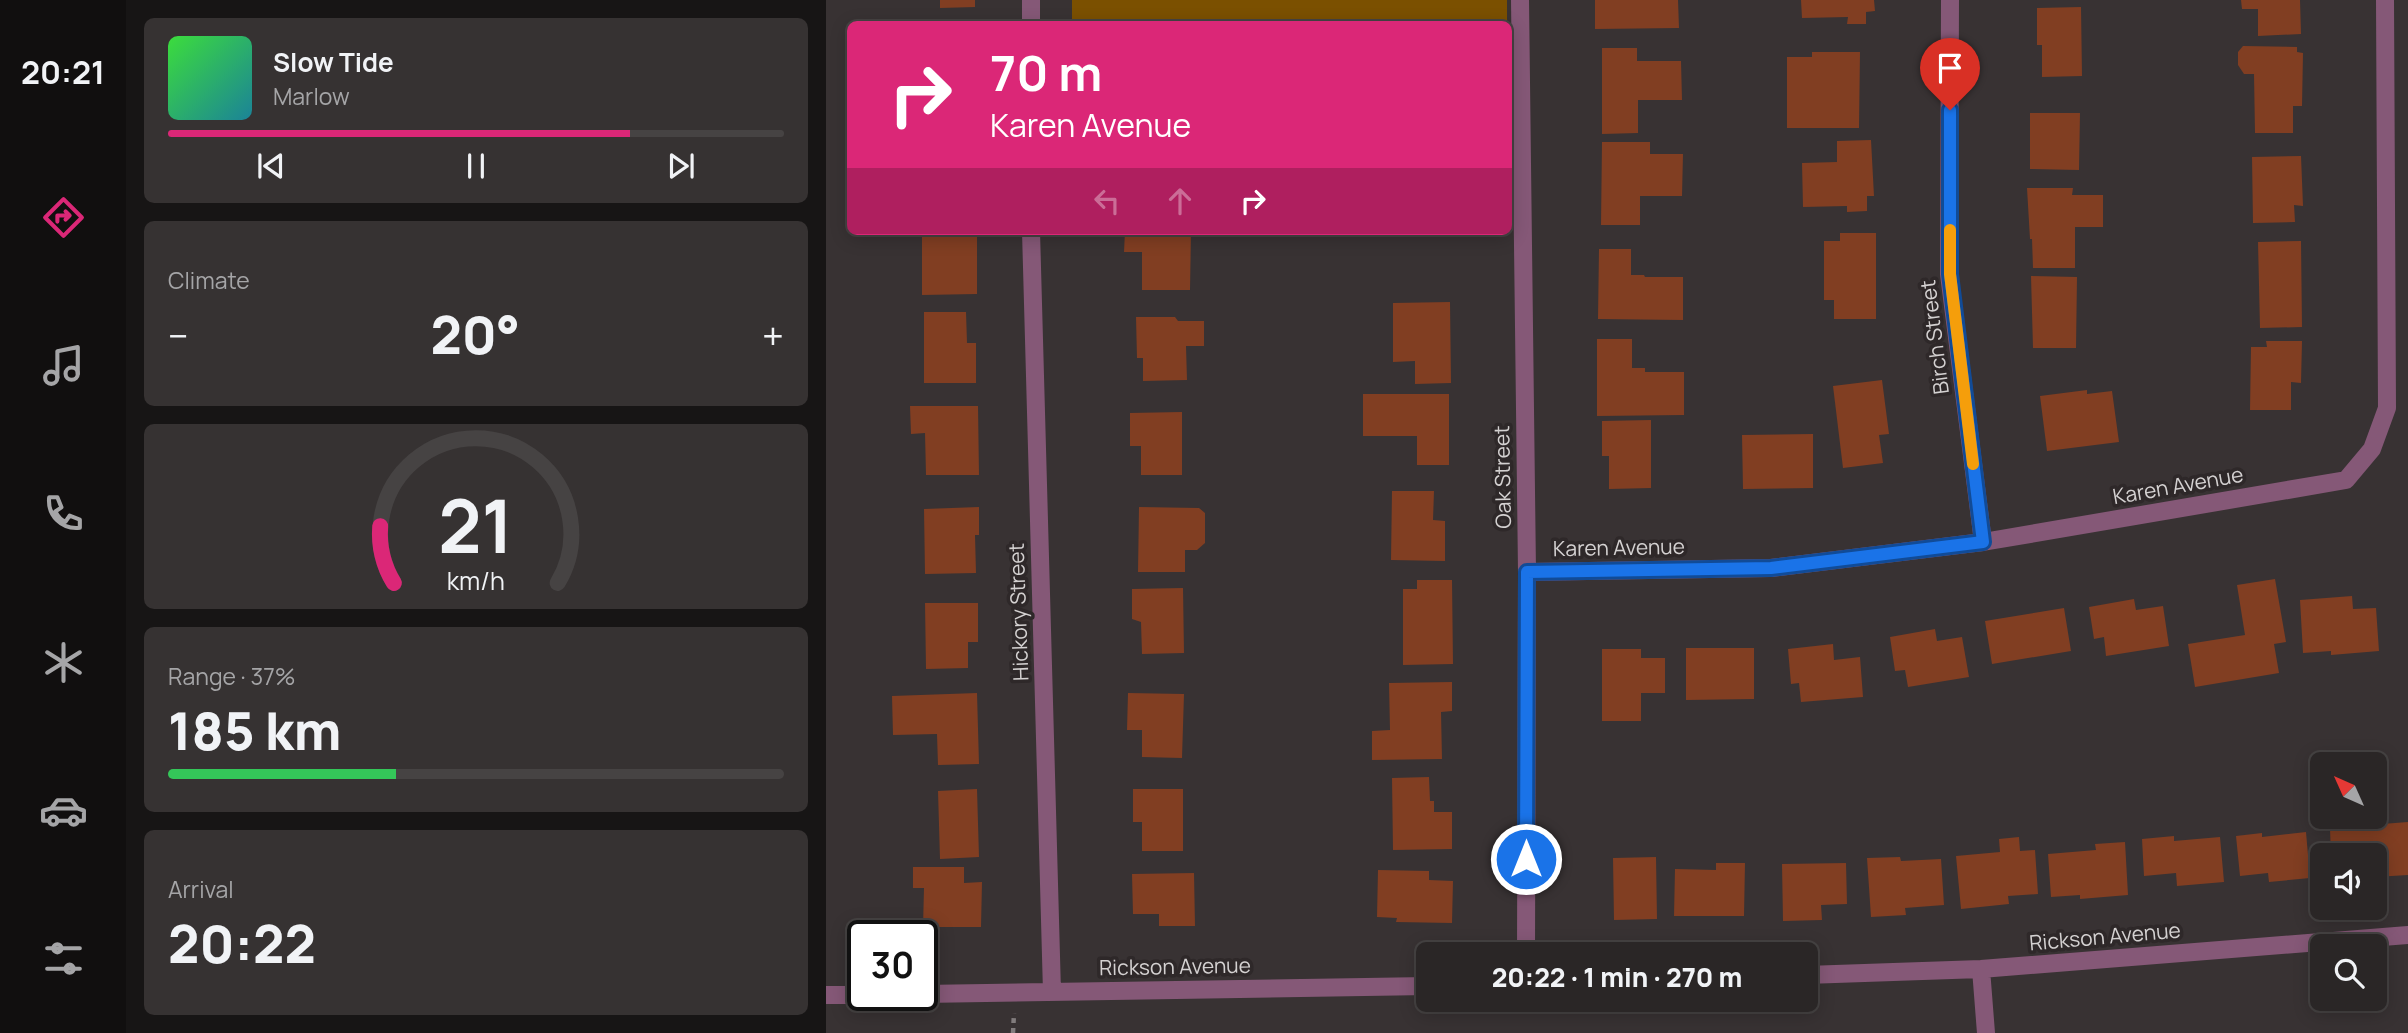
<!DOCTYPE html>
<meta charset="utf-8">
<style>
:root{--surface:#2a2626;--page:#363232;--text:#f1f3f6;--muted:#a5a5a7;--line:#464343;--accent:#db2777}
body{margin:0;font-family:Manrope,sans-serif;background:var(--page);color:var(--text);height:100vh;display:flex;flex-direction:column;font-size:26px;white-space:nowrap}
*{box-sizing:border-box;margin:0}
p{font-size:23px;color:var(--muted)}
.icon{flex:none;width:38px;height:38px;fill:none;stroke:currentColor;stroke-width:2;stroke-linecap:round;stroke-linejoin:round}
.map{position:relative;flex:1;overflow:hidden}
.side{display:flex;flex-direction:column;gap:18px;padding:18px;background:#171515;width:700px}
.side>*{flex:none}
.top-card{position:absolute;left:21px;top:21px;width:665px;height:214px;border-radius:10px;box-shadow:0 4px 18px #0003,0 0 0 2px var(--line);background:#db2777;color:#fff;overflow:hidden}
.needle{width:46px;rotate:315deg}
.controls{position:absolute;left:1484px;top:752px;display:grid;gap:14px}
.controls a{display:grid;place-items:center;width:77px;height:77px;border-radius:10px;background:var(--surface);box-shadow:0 4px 18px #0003,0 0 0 2px var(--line);font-size:35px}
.speed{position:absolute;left:21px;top:920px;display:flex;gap:14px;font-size:35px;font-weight:700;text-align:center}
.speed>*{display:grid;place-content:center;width:91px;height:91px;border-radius:50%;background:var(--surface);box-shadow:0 4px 18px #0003,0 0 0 2px var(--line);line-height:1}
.speed .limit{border:4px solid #111;border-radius:10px;background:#fff;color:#111}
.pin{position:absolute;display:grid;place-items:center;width:60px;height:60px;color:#fff;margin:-72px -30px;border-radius:50% 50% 50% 0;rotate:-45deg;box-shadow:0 0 7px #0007}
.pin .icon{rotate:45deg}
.me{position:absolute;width:77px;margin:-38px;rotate:0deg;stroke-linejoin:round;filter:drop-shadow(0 0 5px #0008)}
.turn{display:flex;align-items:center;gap:24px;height:147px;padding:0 28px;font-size:32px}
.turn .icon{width:91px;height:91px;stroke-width:2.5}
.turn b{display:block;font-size:49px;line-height:60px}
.lanes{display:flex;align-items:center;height:66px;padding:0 28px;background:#0003;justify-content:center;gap:35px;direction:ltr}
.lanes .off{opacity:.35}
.big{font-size:52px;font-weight:800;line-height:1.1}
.side .tile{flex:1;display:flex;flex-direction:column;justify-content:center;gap:10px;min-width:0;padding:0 24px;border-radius:10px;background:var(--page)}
.side .dial{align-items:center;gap:0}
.dial svg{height:182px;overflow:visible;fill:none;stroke:var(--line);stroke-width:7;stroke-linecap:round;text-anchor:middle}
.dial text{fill:var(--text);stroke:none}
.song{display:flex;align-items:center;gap:21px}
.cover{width:84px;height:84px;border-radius:10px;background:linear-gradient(135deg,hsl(120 70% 55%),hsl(190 70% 35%))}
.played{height:7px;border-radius:4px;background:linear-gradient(90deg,var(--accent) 75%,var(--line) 75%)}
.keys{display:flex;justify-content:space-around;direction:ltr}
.heat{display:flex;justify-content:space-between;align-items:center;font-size:38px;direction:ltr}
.charge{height:10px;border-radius:5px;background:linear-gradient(90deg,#34c759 37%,var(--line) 0)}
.trip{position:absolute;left:590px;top:942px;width:402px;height:70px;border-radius:10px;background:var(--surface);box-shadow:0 4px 18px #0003,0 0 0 2px var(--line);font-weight:800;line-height:70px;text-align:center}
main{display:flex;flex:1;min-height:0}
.tabs{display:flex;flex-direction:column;width:126px;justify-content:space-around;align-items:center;background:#110f0f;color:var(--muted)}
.tabs .icon{width:49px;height:49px}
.tabs .active{color:var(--accent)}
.tabs b{font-size:32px;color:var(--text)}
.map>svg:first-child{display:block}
.green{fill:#7b5000}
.building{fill:#813e22}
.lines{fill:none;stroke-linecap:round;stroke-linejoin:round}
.path{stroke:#817c7d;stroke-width:4.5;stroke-dasharray:5 5;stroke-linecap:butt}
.minor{stroke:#855877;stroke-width:18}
.route-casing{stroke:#114b97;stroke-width:18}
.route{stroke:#1a73e8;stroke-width:12}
.slow{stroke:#f59e0b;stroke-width:12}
.labels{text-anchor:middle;stroke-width:7;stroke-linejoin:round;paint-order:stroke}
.street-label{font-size:21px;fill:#d4d1d1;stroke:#2e2829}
</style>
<main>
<nav class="tabs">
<b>20:21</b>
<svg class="icon active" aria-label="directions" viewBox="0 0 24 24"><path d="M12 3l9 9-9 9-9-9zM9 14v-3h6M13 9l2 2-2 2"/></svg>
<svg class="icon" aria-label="music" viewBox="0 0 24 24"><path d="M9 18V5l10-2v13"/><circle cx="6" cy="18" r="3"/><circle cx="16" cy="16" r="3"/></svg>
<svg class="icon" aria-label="phone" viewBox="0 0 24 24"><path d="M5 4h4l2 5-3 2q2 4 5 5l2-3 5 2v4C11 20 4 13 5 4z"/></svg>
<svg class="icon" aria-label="climate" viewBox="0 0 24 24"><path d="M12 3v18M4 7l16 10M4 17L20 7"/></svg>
<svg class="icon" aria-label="car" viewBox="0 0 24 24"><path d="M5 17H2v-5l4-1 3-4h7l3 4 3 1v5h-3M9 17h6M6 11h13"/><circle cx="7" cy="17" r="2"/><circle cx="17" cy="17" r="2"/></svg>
<svg class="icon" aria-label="filters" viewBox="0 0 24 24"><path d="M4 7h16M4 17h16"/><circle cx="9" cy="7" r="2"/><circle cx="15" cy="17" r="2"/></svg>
</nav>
<section class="side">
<div class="tile">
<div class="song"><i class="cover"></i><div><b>Slow Tide</b><p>Marlow</p></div></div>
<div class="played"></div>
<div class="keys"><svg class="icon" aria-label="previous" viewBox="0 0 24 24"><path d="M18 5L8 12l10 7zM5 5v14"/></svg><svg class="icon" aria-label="pause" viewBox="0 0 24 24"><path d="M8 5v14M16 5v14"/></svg><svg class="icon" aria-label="next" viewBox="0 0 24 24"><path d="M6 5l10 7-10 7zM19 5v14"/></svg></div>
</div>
<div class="tile"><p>Climate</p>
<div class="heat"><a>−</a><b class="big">20°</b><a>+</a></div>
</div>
<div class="tile dial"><svg viewBox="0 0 100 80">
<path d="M14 69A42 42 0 1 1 86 69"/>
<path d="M14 69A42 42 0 0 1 8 44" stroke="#db2777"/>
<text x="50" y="56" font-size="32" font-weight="700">21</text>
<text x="50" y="72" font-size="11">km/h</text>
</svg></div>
<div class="tile"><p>Range · 37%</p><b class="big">185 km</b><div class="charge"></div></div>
<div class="tile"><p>Arrival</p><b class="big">20:22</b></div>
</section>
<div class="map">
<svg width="1582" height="1033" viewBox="0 0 1582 1033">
<rect width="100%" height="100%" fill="#383233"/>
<!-- green -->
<path class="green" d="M246 0H681V24H246Z"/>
<!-- building -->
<path class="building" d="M114 0H149V7L114 8Z
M769 0H852L853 28 769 29Z
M975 0H1048L1049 11 1040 12V24H1021L1022 17 976 18Z
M1415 0H1474L1475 34 1432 36V9H1416Z
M1255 7 1256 76 1216 77V45H1211V8Z
M1417 46 1471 47V52L1477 53 1476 106H1467V133H1429L1428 74H1418L1412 65V52Z
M776 48H811V61H855L856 100H812V133L776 134Z
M986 52H1034L1033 128H961V57H986Z
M1204 113H1254L1253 170 1204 169Z
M1045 140 1048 196H1041V211L1021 212V206L977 207 976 163 1011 162V141Z
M776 142H824V154H857L856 196H814V225H775Z
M1475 156 1477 206 1468 205 1469 222 1427 223 1426 157Z
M1201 188H1247L1246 195H1277V227H1249V268H1207L1206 239H1204Z
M96 231H151V294L96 295Z
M299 231H365L364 290H316V252H298Z
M1014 233H1050V319H1008V300H998V241H1014Z
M1475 241 1476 327 1434 328 1432 242Z
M773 249H805V275H818L819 277H857V320L772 319Z
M1205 276 1251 277 1250 348H1207Z
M624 302 625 383 589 384V361L567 362V303Z
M98 312H140L141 343H150V383H98Z
M310 317H349L352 321H378V346H360L361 380 317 381V358H311Z
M771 339H806V368H819V372H858V415L771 416Z
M1440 341H1476L1475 383 1465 382V410H1424L1425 347H1441Z
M1056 380 1063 434 1053 435 1057 463 1017 468 1007 386Z
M1261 390V394L1286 391 1293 442 1221 451 1214 396Z
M537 394H623V465H591V436H537Z
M84 406H152L153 475H100L99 433 85 434Z
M356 412V475H315V446H304V413Z
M825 420V488L783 489V456H776V421Z
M987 434V488L917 489 916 435Z
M566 491H608L607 520 619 521V561L565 560Z
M153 507V535H149L150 573 99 574 98 509Z
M313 507 373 508 379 513V543L371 550H359V572H312Z
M1449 579 1460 642 1448 644 1453 673 1369 687 1362 644 1419 635 1411 585Z
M591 580H626L627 664 577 665V589H591Z
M357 588 358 653 316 654 315 622 306 619V589Z
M1526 596 1527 609 1550 608 1553 651 1505 655V651L1477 653 1474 600Z
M1308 599 1310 610 1337 606 1343 646 1280 656 1278 637 1268 639 1263 607Z
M99 603H152V642H142V668L100 669Z
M1238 608 1245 651 1166 664 1159 621Z
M1109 629 1111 641 1136 637 1143 677 1082 687 1079 670 1069 671 1064 637Z
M1007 644 1008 660 1034 657 1037 697 975 702 973 683 965 684 962 649Z
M860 648H928V699L860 700Z
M776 649H815V658H839V693H815V721H776Z
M626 682V711L615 712 616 759 546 760V731L564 730 563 683Z
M151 693 153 764 112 765 111 734 67 735 66 696Z
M302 693 358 694 356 758 316 757V730H301Z
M603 777 604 801H608V812H626V849L567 850 566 778Z
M151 789 153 857 114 859 112 791Z
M307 789H357V851H316V822H307Z
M1582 822V875L1549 877V856H1505L1504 828Z
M1480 832 1484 878 1443 882 1442 873 1414 876 1410 836 1436 833V837Z
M1348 836V841L1394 837 1398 882 1351 886 1350 873 1318 876 1316 839Z
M1193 837 1194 851 1209 850 1212 894 1182 896 1183 904 1135 909 1130 856 1174 852 1173 839Z
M1299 842 1302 895 1254 899V895L1225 897 1222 854 1270 850 1269 844Z
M830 857 831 919 788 920 787 858Z
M1074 857 1075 861 1115 859 1118 905 1079 908 1080 915 1045 917 1041 858Z
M890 863H919L918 916H848L849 869 890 870Z
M1020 863 1021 904 995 905 996 920 957 921 956 864Z
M87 867H138V883L156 882 155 927H97L98 888H87Z
M552 870 603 871V880L627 881 626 923 570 922 571 918 551 917Z
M368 873 369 926H333V914H307L306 874Z"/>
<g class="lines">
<!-- path -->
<path class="path" d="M187 1033 188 1013"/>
<!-- minor -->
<path class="minor" d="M694 0 701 572 700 954
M1124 0 1123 274 1157 542
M205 24V0
M205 231 226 992
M701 572 945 568 1157 542 1520 480 1546 449 1561 408 1559 0
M1155 969 1160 1033
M980 975 1155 969 1582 935
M96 994 602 986
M0 995H37"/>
</g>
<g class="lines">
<!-- route casing -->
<g class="route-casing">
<path id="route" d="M700 859 701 572 945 568 1157 542 1124 274V110"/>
</g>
<!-- route -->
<use href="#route" class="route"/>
<!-- slow -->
<path class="slow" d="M1124 230V274L1147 464"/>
</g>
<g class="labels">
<!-- street labels -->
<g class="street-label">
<text transform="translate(1109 337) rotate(-97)" y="7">Birch Street</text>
<text transform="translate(677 477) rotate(-91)" y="7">Oak Street</text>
<text transform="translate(1352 486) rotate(-10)" y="7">Karen Avenue</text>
<text transform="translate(793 548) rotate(-1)" y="7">Karen Avenue</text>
<text transform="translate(193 612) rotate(-92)" y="7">Hickory Street</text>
<text transform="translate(1279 937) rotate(-5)" y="7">Rickson Avenue</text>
<text transform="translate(349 967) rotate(-1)" y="7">Rickson Avenue</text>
</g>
</g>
</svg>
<div class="controls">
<a><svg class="needle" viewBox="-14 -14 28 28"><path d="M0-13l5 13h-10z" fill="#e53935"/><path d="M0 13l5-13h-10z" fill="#a5a5a7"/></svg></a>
<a><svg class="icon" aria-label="sound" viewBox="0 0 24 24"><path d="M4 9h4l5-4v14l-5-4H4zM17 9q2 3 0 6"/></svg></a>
<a><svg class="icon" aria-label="search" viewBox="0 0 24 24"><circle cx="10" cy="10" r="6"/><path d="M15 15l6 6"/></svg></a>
</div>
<div class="speed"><div class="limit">30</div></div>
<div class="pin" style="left:1124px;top:110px;background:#d93025"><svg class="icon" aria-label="arrive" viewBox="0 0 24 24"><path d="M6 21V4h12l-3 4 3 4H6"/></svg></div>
<svg class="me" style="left:700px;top:859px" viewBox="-20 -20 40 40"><circle r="17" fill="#1a73e8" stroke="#fff" stroke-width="3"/><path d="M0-11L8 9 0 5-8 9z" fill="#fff"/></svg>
<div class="trip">20:22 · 1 min · 270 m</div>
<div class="top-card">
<div class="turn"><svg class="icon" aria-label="right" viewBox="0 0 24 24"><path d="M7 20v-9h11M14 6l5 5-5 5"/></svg><div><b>70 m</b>Karen Avenue</div></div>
<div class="lanes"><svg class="icon off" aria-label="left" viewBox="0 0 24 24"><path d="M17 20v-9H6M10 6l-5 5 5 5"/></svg><svg class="icon off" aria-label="ahead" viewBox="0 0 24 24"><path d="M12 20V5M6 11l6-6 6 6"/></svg><svg class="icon" aria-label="right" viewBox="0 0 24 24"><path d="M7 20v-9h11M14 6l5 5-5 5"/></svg></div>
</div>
</div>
</main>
